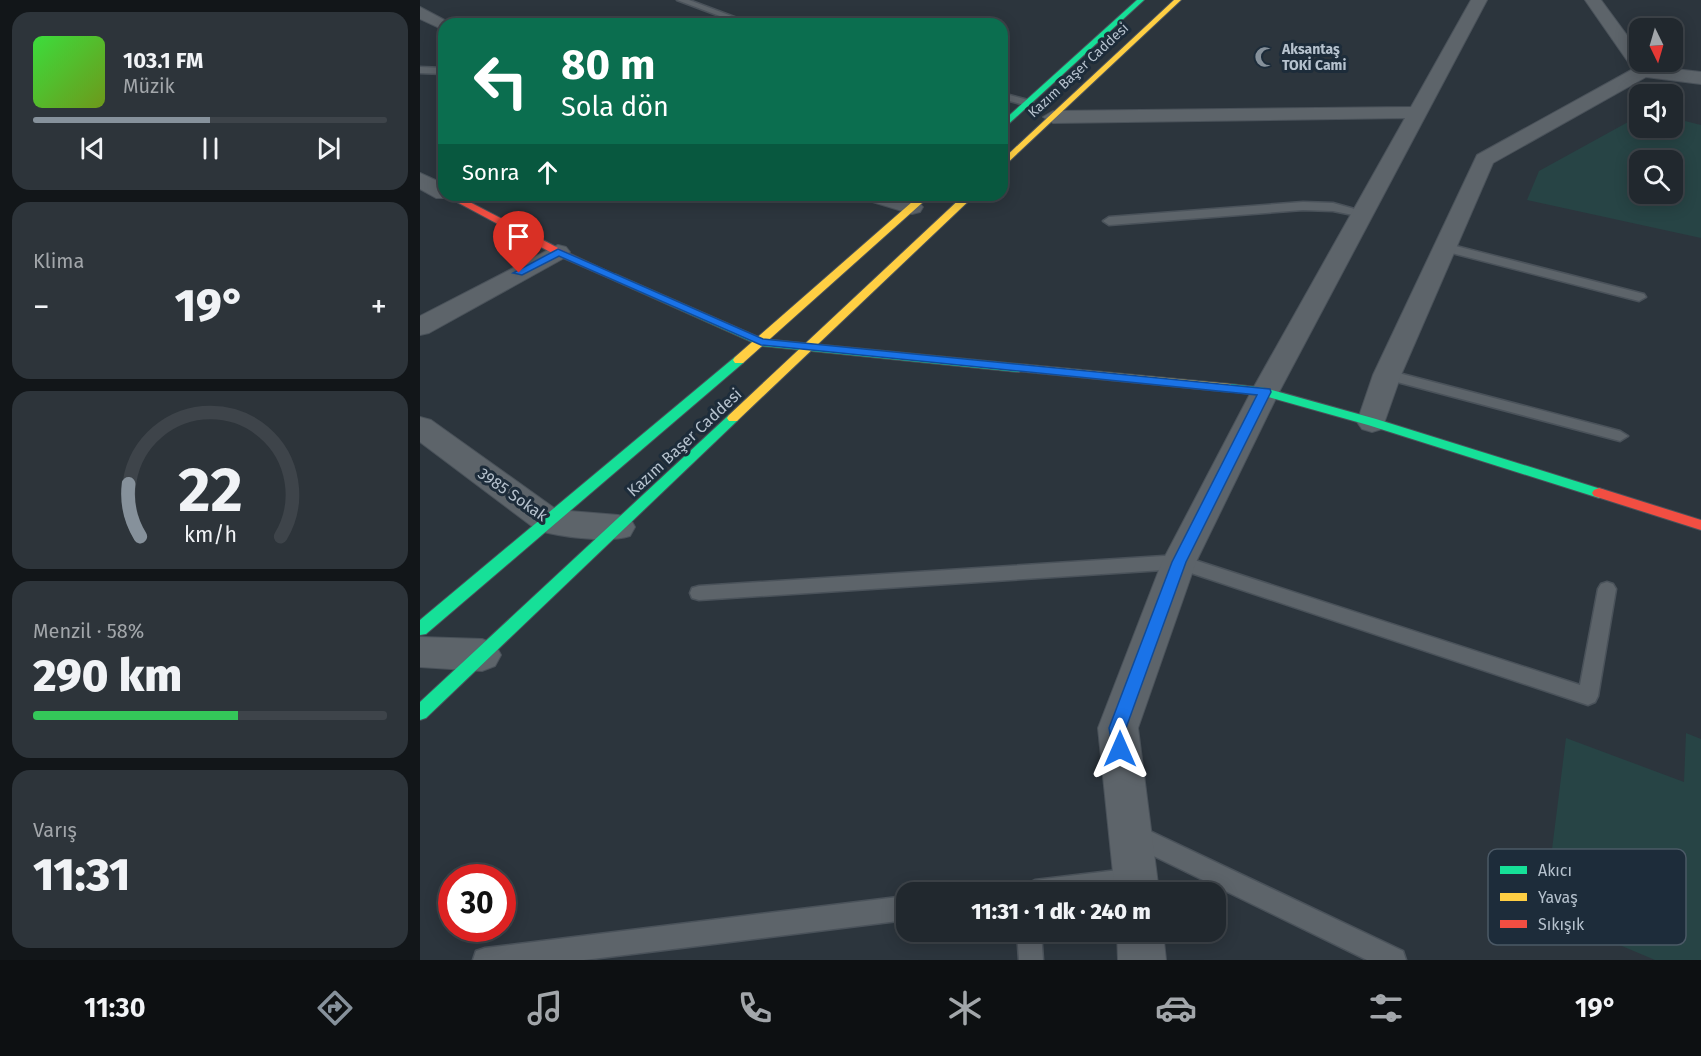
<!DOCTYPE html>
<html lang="tr">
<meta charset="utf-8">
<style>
:root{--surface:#21282e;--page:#2d343a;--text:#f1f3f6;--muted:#a2a6aa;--line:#3e444a;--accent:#86919b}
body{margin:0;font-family:"Fira Sans",sans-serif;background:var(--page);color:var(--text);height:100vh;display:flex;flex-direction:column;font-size:22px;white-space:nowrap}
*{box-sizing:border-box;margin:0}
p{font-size:20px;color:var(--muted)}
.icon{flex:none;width:33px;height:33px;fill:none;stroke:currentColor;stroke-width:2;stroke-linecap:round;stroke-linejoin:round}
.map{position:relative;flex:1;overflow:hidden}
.drawer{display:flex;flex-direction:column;gap:12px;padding:12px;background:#121619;width:420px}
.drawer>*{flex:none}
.top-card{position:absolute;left:18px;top:18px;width:570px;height:183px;border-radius:18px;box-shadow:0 3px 15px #0003,0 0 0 2px var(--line);background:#0b6e4f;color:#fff;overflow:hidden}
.needle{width:39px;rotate:175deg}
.fabs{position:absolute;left:1209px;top:18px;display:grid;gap:12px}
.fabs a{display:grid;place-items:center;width:54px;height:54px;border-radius:12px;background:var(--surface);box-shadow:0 3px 15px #0003,0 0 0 2px var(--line);font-size:30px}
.speed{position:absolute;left:18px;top:864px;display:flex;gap:12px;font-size:30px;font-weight:700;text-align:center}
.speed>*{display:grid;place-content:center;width:78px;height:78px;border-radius:50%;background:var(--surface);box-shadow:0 3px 15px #0003,0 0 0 2px var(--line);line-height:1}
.speed .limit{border:9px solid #d22;background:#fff;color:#111}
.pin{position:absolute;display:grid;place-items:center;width:51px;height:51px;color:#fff;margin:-62px -26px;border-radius:50% 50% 50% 0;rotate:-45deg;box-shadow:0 0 6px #0007}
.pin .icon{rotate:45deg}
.me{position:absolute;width:66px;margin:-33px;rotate:0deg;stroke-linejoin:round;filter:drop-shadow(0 0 4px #0008)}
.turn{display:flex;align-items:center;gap:21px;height:126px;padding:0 24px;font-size:27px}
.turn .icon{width:78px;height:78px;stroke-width:2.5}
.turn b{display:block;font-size:42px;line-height:51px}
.then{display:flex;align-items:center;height:57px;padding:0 24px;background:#0003;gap:12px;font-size:22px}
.big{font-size:45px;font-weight:800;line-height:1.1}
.drawer .card{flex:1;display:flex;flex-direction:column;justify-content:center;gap:9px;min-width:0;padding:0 21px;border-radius:18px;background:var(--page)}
.drawer .dial{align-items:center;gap:0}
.dial svg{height:156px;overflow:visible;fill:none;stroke:var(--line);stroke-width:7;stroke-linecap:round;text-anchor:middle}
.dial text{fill:var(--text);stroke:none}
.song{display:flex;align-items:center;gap:18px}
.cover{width:72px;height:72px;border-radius:9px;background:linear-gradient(135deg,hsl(120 70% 55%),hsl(80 70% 35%))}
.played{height:6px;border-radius:3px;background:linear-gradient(90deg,var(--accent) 50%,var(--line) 50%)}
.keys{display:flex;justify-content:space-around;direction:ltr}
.heat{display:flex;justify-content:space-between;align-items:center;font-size:33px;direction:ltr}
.charge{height:9px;border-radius:4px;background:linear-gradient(90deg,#34c759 58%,var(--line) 0)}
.trip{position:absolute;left:476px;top:882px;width:330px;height:60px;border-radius:18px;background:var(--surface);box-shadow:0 3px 15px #0003,0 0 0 2px var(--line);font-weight:800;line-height:60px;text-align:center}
.tabs{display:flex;height:96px;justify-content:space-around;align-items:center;background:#0d1012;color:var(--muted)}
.tabs .icon{width:42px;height:42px}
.tabs .selected{color:var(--accent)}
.tabs b{font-size:27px;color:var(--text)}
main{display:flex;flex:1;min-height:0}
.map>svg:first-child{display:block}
.green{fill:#274445;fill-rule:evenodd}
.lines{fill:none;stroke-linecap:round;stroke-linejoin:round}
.lane-casing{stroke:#4a525a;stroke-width:3}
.street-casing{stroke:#4a525a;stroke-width:2}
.fast-casing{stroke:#4a525a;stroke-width:2}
.slow-casing{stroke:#4a525a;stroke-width:2}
.jam-casing{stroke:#4a525a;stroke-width:2}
.lane{fill:#5d646a;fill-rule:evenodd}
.street{fill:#5d646a;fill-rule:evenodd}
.fast{fill:#16e098;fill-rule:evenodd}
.slow{fill:#ffcf43;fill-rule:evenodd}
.jam{fill:#f24e42;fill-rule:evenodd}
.route{fill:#1a73e8;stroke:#114b97;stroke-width:1.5}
.labels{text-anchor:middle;stroke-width:6;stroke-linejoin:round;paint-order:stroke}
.far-poi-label{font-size:14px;font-weight:bold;fill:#b6c2ce;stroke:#1d2c3a;text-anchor:start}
.far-street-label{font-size:14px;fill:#b6c2ce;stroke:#1d2c3a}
.street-label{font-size:16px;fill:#b6c2ce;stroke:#1d2c3a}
.key{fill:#1d2c3a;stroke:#4b5966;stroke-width:1.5}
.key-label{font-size:16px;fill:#b6c2ce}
</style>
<main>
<section class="drawer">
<div class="card">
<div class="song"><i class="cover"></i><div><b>103.1 FM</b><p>Müzik</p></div></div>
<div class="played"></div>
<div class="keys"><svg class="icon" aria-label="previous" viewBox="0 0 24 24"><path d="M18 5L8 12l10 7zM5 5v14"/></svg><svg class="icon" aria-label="pause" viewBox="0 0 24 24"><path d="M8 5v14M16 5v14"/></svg><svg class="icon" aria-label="next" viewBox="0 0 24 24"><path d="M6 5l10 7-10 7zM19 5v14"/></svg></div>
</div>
<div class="card"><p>Klima</p>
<div class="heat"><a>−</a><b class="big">19°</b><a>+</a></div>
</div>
<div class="card dial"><svg viewBox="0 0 100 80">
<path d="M14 69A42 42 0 1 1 86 69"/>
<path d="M14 69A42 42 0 0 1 8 42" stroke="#86919b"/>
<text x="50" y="56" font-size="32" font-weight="700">22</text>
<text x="50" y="72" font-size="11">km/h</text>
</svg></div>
<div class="card"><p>Menzil · 58%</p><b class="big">290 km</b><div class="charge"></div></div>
<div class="card"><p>Varış</p><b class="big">11:31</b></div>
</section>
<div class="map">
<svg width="1281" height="960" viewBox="0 0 1281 960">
<rect width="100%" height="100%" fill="#2c353d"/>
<!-- green -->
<path class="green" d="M1219 116 1220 128H1252L1253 118 1281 125V238L1107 200 1119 171ZM1220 160H1252V194H1220Z
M1266 733 1281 739V960H1235L1124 913 1146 738 1264 782Z"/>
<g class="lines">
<!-- lane casing -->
<g class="lane-casing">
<path id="lane" d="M257 0H269L333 24H321Z
M0 67 24 68V74L0 73Z
M582 93 612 101 613 103 608 106 582 99Z
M883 202 913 203 949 213 943 217 913 211 883 210 689 225 683 221 689 217Z
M1024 243 1224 294 1226 297 1219 301 1020 250 1018 247Z
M967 370 1200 431 1208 436 1200 441 962 378 960 375 962 372Z
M759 555 1160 685 1178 589 1181 584 1187 582 1193 584 1196 589 1178 696 1175 702 1168 705 759 569 279 600 272 598 270 593 272 588 279 586Z
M713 823 983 951 986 960H947L705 842 702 834 705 826Z
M715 868 723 872 727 880 723 888 715 892H603L607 884 615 880Z
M486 896V920L164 960H53L56 951 65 948Z
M597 932H621L623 960H599Z"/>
</g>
<!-- street casing -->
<g class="street-casing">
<path id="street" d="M1051 0H1067L859 392 776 562 718 728 739 892H695L678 728 742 562 831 392 985 118 633 123 623 117 633 111 991 107Z
M1165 0H1181L1220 53V62H1225L1229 66 1281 72V84L1226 77 1073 163 981 375 962 429 952 432 942 429 937 422 953 375 1057 155 1213 69Z
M0 7 32 24H24V30L0 19Z
M0 173 24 184V195H34L32 198H16L0 189Z
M443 195C460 195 492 191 503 207L500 212 492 214 446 200Z
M138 245 146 247 150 252 146 257 9 333 0 335V316Z
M0 417 11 420 137 510 198 515 210 518 215 527 210 536C187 543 140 537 117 530L0 442Z
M0 637 62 639 75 644 81 655 75 666 62 671 0 667Z
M697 932H743L746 960H698Z"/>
</g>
<!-- fast casing -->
<g class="fast-casing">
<path id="fast" d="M717 0H724L582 130V122Z
M195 274 343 339 599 364 605 368 599 372 341 346 191 279V275Z
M319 356 325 360 323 363 6 634 0 635V620L315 357Z
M810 384 845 388 956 419 1184 490 1186 493 1179 498 948 425 845 396 806 391 804 388 806 385Z
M313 414 319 418 317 421 6 718 0 720V702L309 415Z"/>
</g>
<!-- slow casing -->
<g class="slow-casing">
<path id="slow" d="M754 0H761L582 168V160Z
M500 195H511L323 363H315L313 360 315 357Z
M544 195H555L317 421H309L307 418 309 415Z
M599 364 810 384 816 388 810 392 595 371 593 368Z"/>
</g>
<!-- jam casing -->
<g class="jam-casing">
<path id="jam" d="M24 195H36L142 250 200 277 199 279H191L134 254Z
M1179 488 1281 520V530L1174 496 1172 493 1174 490Z"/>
</g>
<!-- lane -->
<use href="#lane" class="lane"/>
<!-- street -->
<use href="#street" class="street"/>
<!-- fast -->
<use href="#fast" class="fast"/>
<!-- slow -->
<use href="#slow" class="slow"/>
<!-- jam -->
<use href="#jam" class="jam"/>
</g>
<!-- route -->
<path class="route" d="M138 249 343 339 850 389 851 392 766 562 706 728 709 749 707 755 700 757 694 755 689 728 752 562 837 395 341 345 139 256 102 275 93 273Z"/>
<!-- icons -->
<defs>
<g id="mosque-bare" transform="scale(1.62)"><path d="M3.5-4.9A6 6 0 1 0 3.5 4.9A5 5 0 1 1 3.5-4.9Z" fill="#86919b" stroke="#1d2c3a" stroke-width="2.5" paint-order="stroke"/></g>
</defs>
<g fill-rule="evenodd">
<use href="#mosque-bare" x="845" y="57"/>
</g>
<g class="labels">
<!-- far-poi labels -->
<g class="far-poi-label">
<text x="862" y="54">Aksantaş<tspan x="862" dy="16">TOKİ Cami</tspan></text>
</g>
<!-- far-street labels -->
<g class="far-street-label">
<text transform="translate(658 70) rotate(-43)" y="5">Kazım Başer Caddesi</text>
</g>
<!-- street labels -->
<g class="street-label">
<text transform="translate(264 442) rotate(-43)" y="6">Kazım Başer Caddesi</text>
<text transform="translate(93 494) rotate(35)" y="6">3985 Sokak</text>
</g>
</g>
<!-- legend -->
<rect x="1068" y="849" width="198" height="96" rx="9" class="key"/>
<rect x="1080" y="866" width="27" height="8" fill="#16e098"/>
<rect x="1080" y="893" width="27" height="8" fill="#ffcf43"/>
<rect x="1080" y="920" width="27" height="8" fill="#f24e42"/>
<g class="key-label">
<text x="1118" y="876">Akıcı</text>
<text x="1118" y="903">Yavaş</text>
<text x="1118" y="930">Sıkışık</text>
</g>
</svg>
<div class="fabs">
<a><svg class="needle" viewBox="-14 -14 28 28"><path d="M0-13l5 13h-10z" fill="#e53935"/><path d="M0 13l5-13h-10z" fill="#a2a6aa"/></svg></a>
<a><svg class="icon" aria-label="sound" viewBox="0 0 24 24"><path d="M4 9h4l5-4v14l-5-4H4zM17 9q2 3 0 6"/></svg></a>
<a><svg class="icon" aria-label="search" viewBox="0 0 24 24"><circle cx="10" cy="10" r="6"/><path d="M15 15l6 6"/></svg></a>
</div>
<div class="speed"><div class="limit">30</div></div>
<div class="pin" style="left:99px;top:273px;background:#d93025"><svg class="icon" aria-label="arrive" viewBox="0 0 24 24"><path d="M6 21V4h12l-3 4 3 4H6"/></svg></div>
<svg class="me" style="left:700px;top:749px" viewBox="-20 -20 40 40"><path d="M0-17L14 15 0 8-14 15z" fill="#1a73e8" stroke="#fff" stroke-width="4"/></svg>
<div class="trip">11:31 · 1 dk · 240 m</div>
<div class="top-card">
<div class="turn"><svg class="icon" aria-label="left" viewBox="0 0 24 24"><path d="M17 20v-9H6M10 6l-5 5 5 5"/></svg><div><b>80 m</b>Sola dön</div></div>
<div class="then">Sonra<svg class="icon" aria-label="ahead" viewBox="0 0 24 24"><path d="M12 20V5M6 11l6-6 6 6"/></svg></div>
</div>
</div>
</main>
<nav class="tabs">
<b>11:30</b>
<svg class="icon selected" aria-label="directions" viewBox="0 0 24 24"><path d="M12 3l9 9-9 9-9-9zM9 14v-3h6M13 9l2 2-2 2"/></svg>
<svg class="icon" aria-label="music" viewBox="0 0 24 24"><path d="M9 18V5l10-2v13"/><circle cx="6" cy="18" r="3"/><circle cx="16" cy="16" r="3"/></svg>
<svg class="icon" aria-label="phone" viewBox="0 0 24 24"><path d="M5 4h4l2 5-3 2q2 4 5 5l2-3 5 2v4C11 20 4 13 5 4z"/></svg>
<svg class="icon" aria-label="climate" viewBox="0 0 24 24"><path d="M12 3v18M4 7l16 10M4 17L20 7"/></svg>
<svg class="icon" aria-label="car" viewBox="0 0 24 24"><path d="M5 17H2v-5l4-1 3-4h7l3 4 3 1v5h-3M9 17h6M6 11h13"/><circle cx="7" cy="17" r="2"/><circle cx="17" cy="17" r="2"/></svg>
<svg class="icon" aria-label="filters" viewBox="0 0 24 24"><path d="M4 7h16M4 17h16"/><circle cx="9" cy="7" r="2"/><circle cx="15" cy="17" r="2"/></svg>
<b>19°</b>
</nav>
